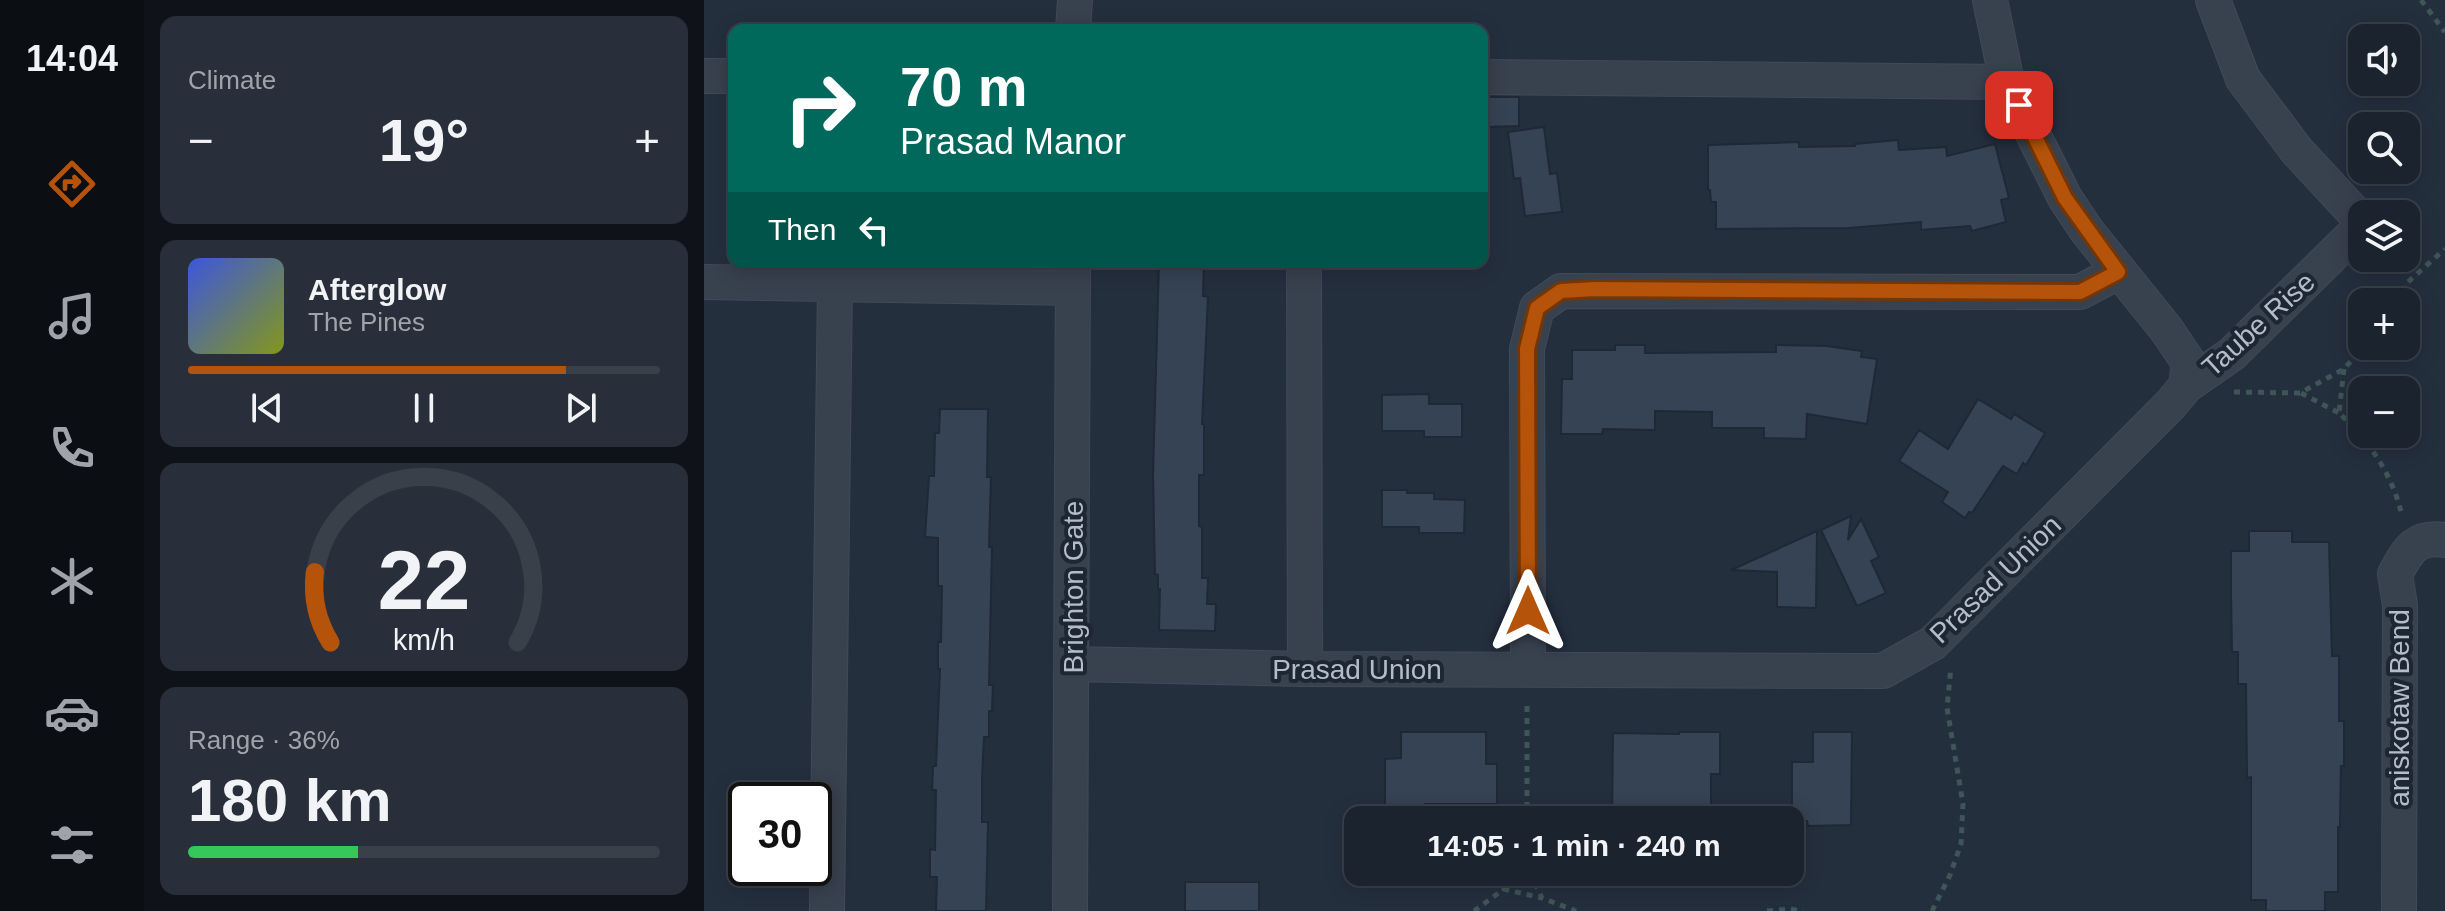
<!DOCTYPE html>
<meta charset="utf-8">
<style>
:root{--surface:#1b232e;--page:#282f3a;--text:#f1f3f6;--muted:#a0a4aa;--line:#39404a;--accent:#b45309}
body{margin:0;font-family:Arial,sans-serif;background:var(--page);color:var(--text);height:100vh;display:flex;flex-direction:column;font-size:30px;white-space:nowrap}
*{box-sizing:border-box;margin:0}
p{font-size:26px;color:var(--muted)}
.icon{flex:none;width:44px;height:44px;fill:none;stroke:currentColor;stroke-width:2;stroke-linecap:round;stroke-linejoin:round}
.map{position:relative;flex:1;overflow:hidden}
.details{display:flex;flex-direction:column;gap:16px;padding:16px;background:#0f1319;width:560px}
.details>*{flex:none}
.hud{position:absolute;left:24px;top:24px;width:760px;height:244px;border-radius:16px;box-shadow:0 4px 20px #0003,0 0 0 2px var(--line);background:#00695c;color:#fff;overflow:hidden}
.tools{position:absolute;left:1644px;top:24px;display:grid;gap:16px}
.tools a{display:grid;place-items:center;width:72px;height:72px;border-radius:16px;background:var(--surface);box-shadow:0 4px 20px #0003,0 0 0 2px var(--line);font-size:40px}
.speed{position:absolute;left:24px;top:782px;display:flex;gap:16px;font-size:40px;font-weight:700;text-align:center}
.speed>*{display:grid;place-content:center;width:104px;height:104px;border-radius:50%;background:var(--surface);box-shadow:0 4px 20px #0003,0 0 0 2px var(--line);line-height:1}
.speed .limit{border:4px solid #111;border-radius:12px;background:#fff;color:#111}
.pin{position:absolute;display:grid;place-items:center;width:68px;height:68px;color:#fff;margin:-34px;border-radius:16px;box-shadow:0 4px 12px #0006}
.me{position:absolute;width:88px;margin:-44px;rotate:0deg;stroke-linejoin:round;filter:drop-shadow(0 0 6px #0008)}
.turn{display:flex;align-items:center;gap:28px;height:168px;padding:0 40px;font-size:36px}
.turn .icon{width:104px;height:104px;stroke-width:2.5}
.turn b{display:block;font-size:56px;line-height:68px}
.then{display:flex;align-items:center;height:76px;padding:0 40px;background:#0003;gap:16px;font-size:30px}
.big{font-size:60px;font-weight:800;line-height:1.1}
.details .tile{flex:1;display:flex;flex-direction:column;justify-content:center;gap:12px;min-width:0;padding:0 28px;border-radius:16px;background:var(--page)}
.details .dial{align-items:center;gap:0}
.dial svg{height:208px;overflow:visible;fill:none;stroke:var(--line);stroke-width:7;stroke-linecap:round;text-anchor:middle}
.dial text{fill:var(--text);stroke:none}
.song{display:flex;align-items:center;gap:24px}
.cover{width:96px;height:96px;border-radius:12px;background:linear-gradient(135deg,hsl(230 70% 55%),hsl(70 70% 35%))}
.played{height:8px;border-radius:4px;background:linear-gradient(90deg,var(--accent) 80%,var(--line) 80%)}
.keys{display:flex;justify-content:space-around;direction:ltr}
.heat{display:flex;justify-content:space-between;align-items:center;font-size:44px;direction:ltr}
.charge{height:12px;border-radius:6px;background:linear-gradient(90deg,#34c759 36%,var(--line) 0)}
.trip{position:absolute;left:640px;top:806px;width:460px;height:80px;border-radius:16px;background:var(--surface);box-shadow:0 4px 20px #0003,0 0 0 2px var(--line);font-weight:800;line-height:80px;text-align:center}
main{display:flex;flex:1;min-height:0}
.tabs{display:flex;flex-direction:column;width:144px;justify-content:space-around;align-items:center;background:#0b0e12;color:var(--muted)}
.tabs .icon{width:56px;height:56px}
.tabs .active{color:var(--accent)}
.tabs b{font-size:36px;color:var(--text)}
.map>svg:first-child{display:block}
.building{fill:#364354;stroke:#1f2835;stroke-width:2}
.lines{fill:none;stroke-linecap:round;stroke-linejoin:round}
.minor-casing{stroke:#414a57;stroke-width:36}
.path{stroke:#3f5557;stroke-width:5;stroke-dasharray:6 6;stroke-linecap:butt}
.minor{stroke:#38414e;stroke-width:34}
.route-casing{stroke:#753606;stroke-width:20}
.route{stroke:#b45309;stroke-width:14}
.labels{text-anchor:middle;stroke-width:8;stroke-linejoin:round;paint-order:stroke}
.street-label{font-size:28px;fill:#b4bcc9;stroke:#1d2633}
</style>
<main>
<nav class="tabs">
<b>14:04</b>
<svg class="icon active" aria-label="directions" viewBox="0 0 24 24"><path d="M12 3l9 9-9 9-9-9zM9 14v-3h6M13 9l2 2-2 2"/></svg>
<svg class="icon" aria-label="music" viewBox="0 0 24 24"><path d="M9 18V5l10-2v13"/><circle cx="6" cy="18" r="3"/><circle cx="16" cy="16" r="3"/></svg>
<svg class="icon" aria-label="phone" viewBox="0 0 24 24"><path d="M5 4h4l2 5-3 2q2 4 5 5l2-3 5 2v4C11 20 4 13 5 4z"/></svg>
<svg class="icon" aria-label="climate" viewBox="0 0 24 24"><path d="M12 3v18M4 7l16 10M4 17L20 7"/></svg>
<svg class="icon" aria-label="car" viewBox="0 0 24 24"><path d="M5 17H2v-5l4-1 3-4h7l3 4 3 1v5h-3M9 17h6M6 11h13"/><circle cx="7" cy="17" r="2"/><circle cx="17" cy="17" r="2"/></svg>
<svg class="icon" aria-label="filters" viewBox="0 0 24 24"><path d="M4 7h16M4 17h16"/><circle cx="9" cy="7" r="2"/><circle cx="15" cy="17" r="2"/></svg>
</nav>
<section class="details">
<div class="tile"><p>Climate</p>
<div class="heat"><a>−</a><b class="big">19°</b><a>+</a></div>
</div>
<div class="tile">
<div class="song"><i class="cover"></i><div><b>Afterglow</b><p>The Pines</p></div></div>
<div class="played"></div>
<div class="keys"><svg class="icon" aria-label="previous" viewBox="0 0 24 24"><path d="M18 5L8 12l10 7zM5 5v14"/></svg><svg class="icon" aria-label="pause" viewBox="0 0 24 24"><path d="M8 5v14M16 5v14"/></svg><svg class="icon" aria-label="next" viewBox="0 0 24 24"><path d="M6 5l10 7-10 7zM19 5v14"/></svg></div>
</div>
<div class="tile dial"><svg viewBox="0 0 100 80">
<path d="M14 69A42 42 0 1 1 86 69"/>
<path d="M14 69A42 42 0 0 1 8 42" stroke="#b45309"/>
<text x="50" y="56" font-size="32" font-weight="700">22</text>
<text x="50" y="72" font-size="11">km/h</text>
</svg></div>
<div class="tile"><p>Range · 36%</p><b class="big">180 km</b><div class="charge"></div></div>
</section>
<div class="map">
<svg width="1741" height="911" viewBox="0 0 1741 911">
<rect width="100%" height="100%" fill="#242f3e"/>
<!-- building -->
<path class="building" d="M784 97H815V126L784 127Z
M840 127 846 174 853 173 858 212 821 216 816 178 810 179 804 132Z
M1194 140 1195 150 1242 147 1243 156 1291 144 1305 198 1297 200 1302 222 1268 231 1266 226 1217 230V222L1145 228 1012 229V202H1007L1006 190H1004V145L1095 142V147L1151 146V144Z
M455 262H500L499 296 504 297 498 424H500V475H495V526L498 527V578H504L503 604H512L511 631 455 630 456 589H454V575L451 574 449 474Z
M911 345H941V353L1072 352V345L1123 346 1158 351 1157 357 1173 359 1163 424 1103 414 1102 439 1060 438V428H1008V412L951 411V430L899 429 898 434H857L858 379H868V350H911Z
M725 394V404H758V437H720V431H678V395Z
M1274 399 1307 419 1310 414 1341 433 1322 465 1319 463 1313 474 1299 466 1268 513 1265 512 1261 518 1238 502 1244 492 1195 461 1215 430 1244 449Z
M236 409H284L283 477H287L285 547H288L285 685H289L288 711H285V737H280L278 778V822H284L282 911H232L233 877H226V849L231 850 232 790H228L229 766H232L236 669H234V642H237L238 586H234V538L221 537 225 476H230L231 433H235Z
M678 490H703V493H730V499L761 500 760 533H715V527H678Z
M1147 516 1144 540 1157 519 1175 557 1167 561 1182 593 1153 606 1117 530Z
M1113 531 1112 608 1073 607V572L1027 570Z
M1545 531H1588V542H1625L1628 656H1635V721H1640V766H1637L1636 827H1634V892H1621V911H1562V900H1547V777L1543 778 1542 684H1534V652H1528L1527 595V551H1545Z
M697 732H782V764H793V804H721V820H681V759L697 758Z
M975 732H1016V774H1007V812L908 814 909 733 975 734Z
M1109 732H1148L1147 825 1104 826 1103 821H1088V762H1109Z
M481 882H555V911H481Z"/>
<g class="lines">
<!-- minor casing -->
<g class="minor-casing">
<path id="minor" d="M1509 0 1539 79 1593 151 1658 221
M369 30 371 0
M0 76H30
M778 77 1303 82
M600 262 601 669
M0 282 369 288
M1482 386 1528 354 1658 226
M369 664 601 669 1179 671 1229 643 1467 404 1482 386 1485 363 1462 329 1383 231 1361 198 1303 82 1286 0
M824 669 823 349 833 308 857 291 1376 292 1414 272
M123 911 131 283
M366 911 369 262
M1695 911 1696 605 1691 574C1704 550 1711 536 1741 540"/>
</g>
<!-- path -->
<path class="path" d="M1717 0 1741 32
M1691 302 1703 283 1741 249
M1640 369 1635 413C1665 441 1689 475 1698 516
M1530 392 1596 393 1640 369 1660 346
M1597 393 1635 413
M823 820V701
M818 872 800 889 838 898
M826 872 838 898 872 911
M770 911 800 889
M1063 911 1085 909 1099 911
M1228 911 1246 875 1257 844 1259 804 1243 708 1247 667"/>
<!-- minor -->
<use href="#minor" class="minor"/>
</g>
<g class="lines">
<!-- route casing -->
<g class="route-casing">
<path id="route" d="M824 611 823 349 833 308 857 291 891 289 1376 292 1414 272 1361 198 1315 105"/>
</g>
<!-- route -->
<use href="#route" class="route"/>
</g>
<g class="labels">
<!-- street labels -->
<g class="street-label">
<text transform="translate(1554 324) rotate(-42)" y="10">Taube Rise</text>
<text transform="translate(1291 579) rotate(-44)" y="10">Prasad Union</text>
<text transform="translate(369 587) rotate(-90)" y="10">Brighton Gate</text>
<text x="653" y="679">Prasad Union</text>
<text transform="translate(1695 708) rotate(-90)" y="10">aniskotaw Bend</text>
</g>
</g>
</svg>
<div class="tools">
<a><svg class="icon" aria-label="sound" viewBox="0 0 24 24"><path d="M4 9h4l5-4v14l-5-4H4zM17 9q2 3 0 6"/></svg></a>
<a><svg class="icon" aria-label="search" viewBox="0 0 24 24"><circle cx="10" cy="10" r="6"/><path d="M15 15l6 6"/></svg></a>
<a><svg class="icon" aria-label="layers" viewBox="0 0 24 24"><path d="M12 4l9 5-9 5-9-5zM3 14l9 5 9-5"/></svg></a>
<a>+</a>
<a>−</a>
</div>
<div class="speed"><div class="limit">30</div></div>
<div class="pin" style="left:1315px;top:105px;background:#d93025"><svg class="icon" aria-label="arrive" viewBox="0 0 24 24"><path d="M6 21V4h12l-3 4 3 4H6"/></svg></div>
<svg class="me" style="left:824px;top:611px" viewBox="-20 -20 40 40"><path d="M0-17L14 15 0 8-14 15z" fill="#b45309" stroke="#fff" stroke-width="4"/></svg>
<div class="trip">14:05 · 1 min · 240 m</div>
<div class="hud">
<div class="turn"><svg class="icon" aria-label="right" viewBox="0 0 24 24"><path d="M7 20v-9h11M14 6l5 5-5 5"/></svg><div><b>70 m</b>Prasad Manor</div></div>
<div class="then">Then<svg class="icon" aria-label="left" viewBox="0 0 24 24"><path d="M17 20v-9H6M10 6l-5 5 5 5"/></svg></div>
</div>
</div>
</main>
